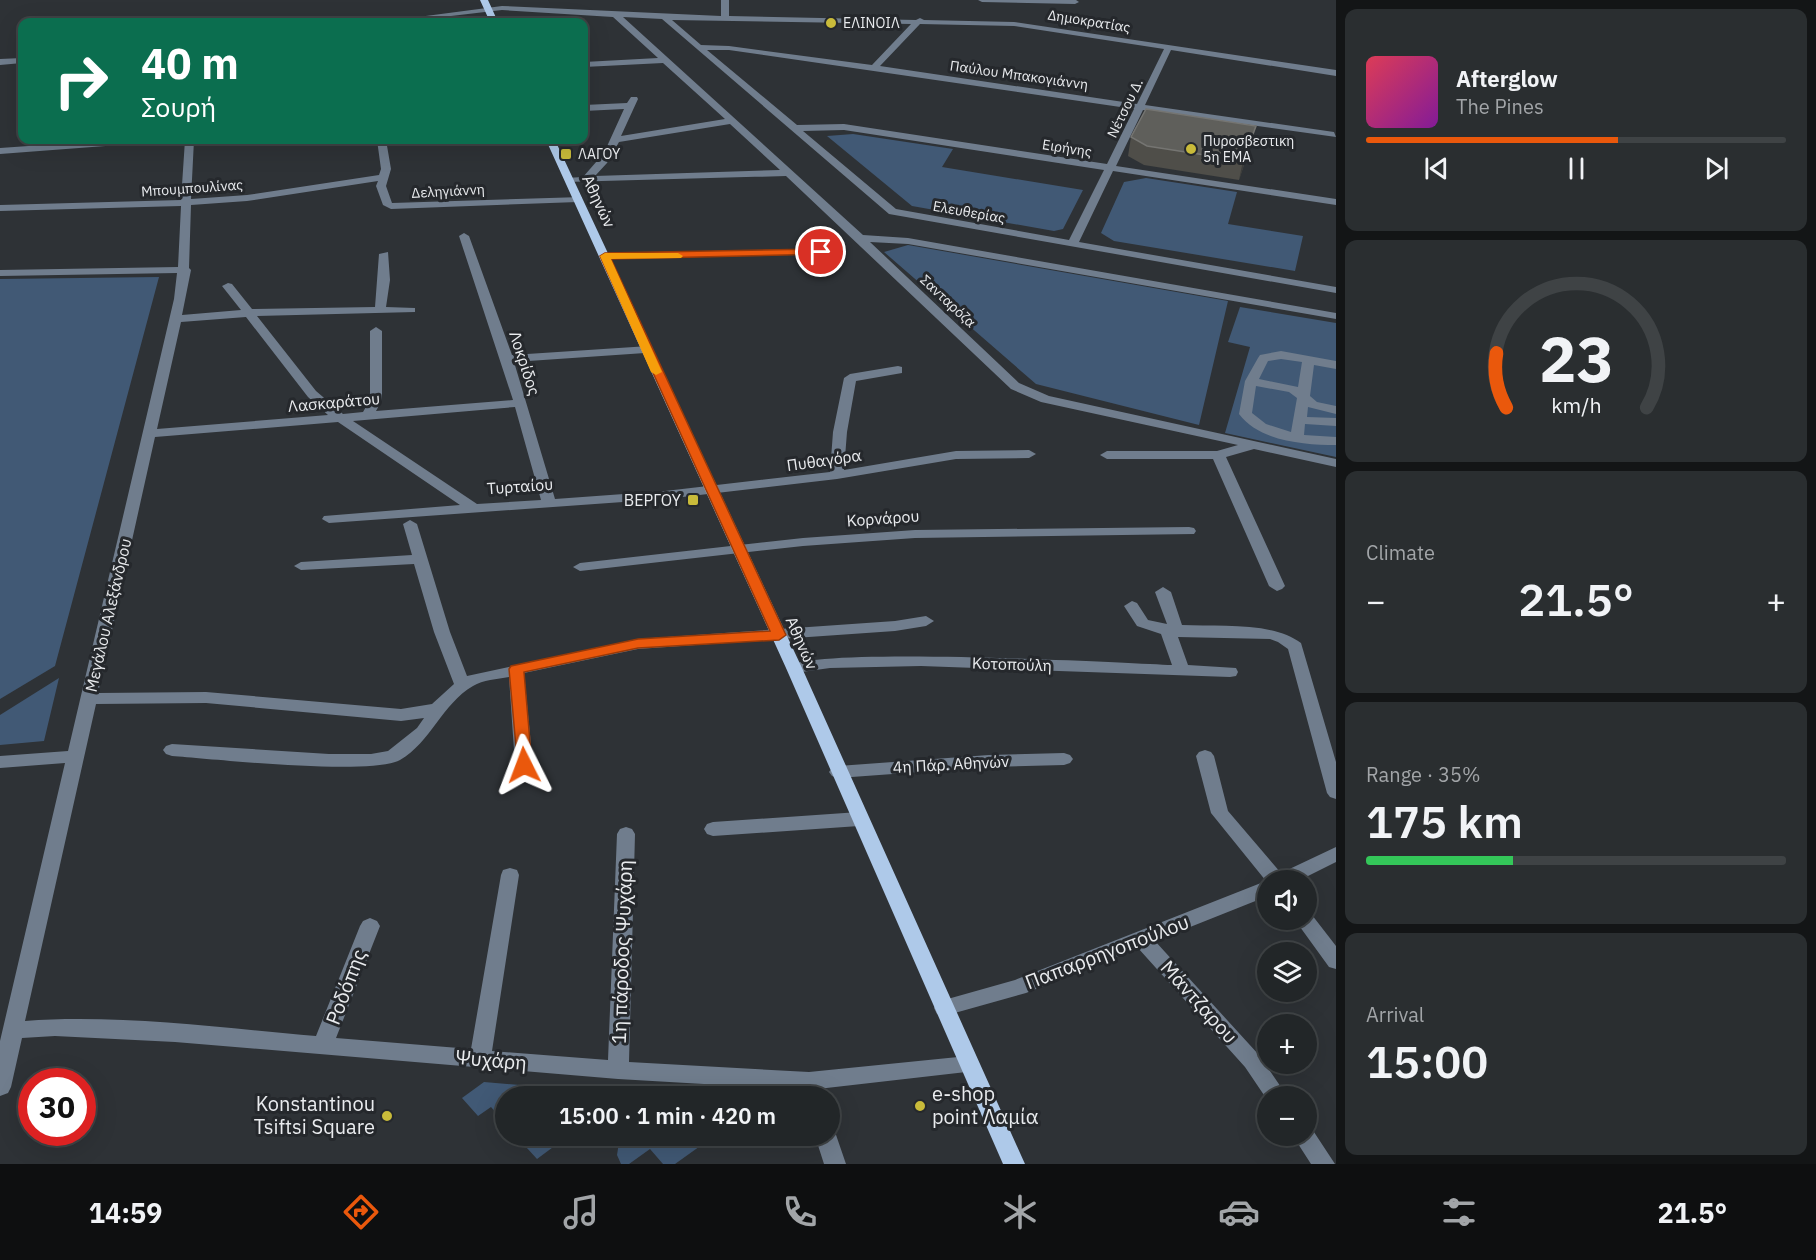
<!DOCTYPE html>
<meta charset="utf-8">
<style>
:root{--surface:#222628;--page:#2a2e30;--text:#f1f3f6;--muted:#a2a5a8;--line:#3f4345;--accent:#ea580c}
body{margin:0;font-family:"IBM Plex Sans",sans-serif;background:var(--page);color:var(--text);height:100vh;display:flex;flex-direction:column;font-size:22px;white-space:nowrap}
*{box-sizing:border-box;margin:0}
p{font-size:20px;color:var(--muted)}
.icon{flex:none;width:33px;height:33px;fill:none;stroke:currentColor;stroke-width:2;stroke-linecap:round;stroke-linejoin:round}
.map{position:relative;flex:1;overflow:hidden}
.details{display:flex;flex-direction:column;gap:9px;padding:9px;background:#131516;width:480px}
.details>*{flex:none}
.guide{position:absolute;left:18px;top:18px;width:570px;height:126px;border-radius:12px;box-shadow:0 6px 24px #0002,0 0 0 2px var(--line);background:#0b6e4f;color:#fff;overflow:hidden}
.tools{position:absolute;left:1257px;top:870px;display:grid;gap:12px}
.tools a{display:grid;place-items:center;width:60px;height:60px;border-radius:50%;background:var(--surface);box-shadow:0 6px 24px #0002,0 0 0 2px var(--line);font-size:30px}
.speed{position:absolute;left:18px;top:1068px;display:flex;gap:12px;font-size:30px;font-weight:700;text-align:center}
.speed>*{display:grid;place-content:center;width:78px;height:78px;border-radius:50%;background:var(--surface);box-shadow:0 6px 24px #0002,0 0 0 2px var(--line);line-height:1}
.speed .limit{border:9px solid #d22;background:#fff;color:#111}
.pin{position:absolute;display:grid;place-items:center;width:51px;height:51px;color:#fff;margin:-26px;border:3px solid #fff;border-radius:50%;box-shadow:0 2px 6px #0007}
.me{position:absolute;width:66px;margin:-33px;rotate:357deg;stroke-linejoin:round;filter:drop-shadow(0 0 4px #0008)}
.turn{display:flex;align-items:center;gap:21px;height:126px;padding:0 24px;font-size:27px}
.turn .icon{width:78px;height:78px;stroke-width:2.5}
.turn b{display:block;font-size:42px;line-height:51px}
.big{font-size:45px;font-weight:600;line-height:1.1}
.details .tile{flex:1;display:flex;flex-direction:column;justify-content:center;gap:9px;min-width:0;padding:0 21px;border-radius:12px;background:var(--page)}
.details .dial{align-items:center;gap:0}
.dial svg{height:156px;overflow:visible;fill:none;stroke:var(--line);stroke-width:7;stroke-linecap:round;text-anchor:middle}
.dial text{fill:var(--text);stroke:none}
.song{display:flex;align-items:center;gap:18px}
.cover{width:72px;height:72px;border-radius:9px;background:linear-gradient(135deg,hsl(350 70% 55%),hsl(290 70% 35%))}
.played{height:6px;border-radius:3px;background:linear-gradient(90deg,var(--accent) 60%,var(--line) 60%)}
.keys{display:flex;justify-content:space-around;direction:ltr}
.heat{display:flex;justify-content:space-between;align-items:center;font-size:33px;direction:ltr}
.charge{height:9px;border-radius:4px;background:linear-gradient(90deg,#34c759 35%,var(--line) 0)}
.trip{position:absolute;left:495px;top:1086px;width:345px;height:60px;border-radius:30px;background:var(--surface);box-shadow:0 6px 24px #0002,0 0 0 2px var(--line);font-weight:600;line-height:60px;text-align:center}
.tabs{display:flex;height:96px;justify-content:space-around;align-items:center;background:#0e0f10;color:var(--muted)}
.tabs .icon{width:42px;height:42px}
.tabs .selected{color:var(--accent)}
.tabs b{font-size:27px;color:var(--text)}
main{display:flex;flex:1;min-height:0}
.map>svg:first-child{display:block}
.green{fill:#415975}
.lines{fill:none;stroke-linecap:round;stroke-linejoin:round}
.minor{fill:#707d8d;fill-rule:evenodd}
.major{fill:#aec9e9;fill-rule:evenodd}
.wall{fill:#4f4e49}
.shaded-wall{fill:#3b3c3a}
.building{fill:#5f5f5b;stroke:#757572;stroke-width:1.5}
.route{fill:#ea580c;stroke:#983908;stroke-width:1.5}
.slow{fill:#f59e0b}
.poi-dot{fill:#c9bb3a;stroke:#25282c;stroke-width:2}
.labels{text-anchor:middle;stroke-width:6;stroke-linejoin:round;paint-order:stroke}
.far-street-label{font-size:14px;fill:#e9ebee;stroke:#25282c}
.far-poi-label{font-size:14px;fill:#e9ebee;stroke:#25282c;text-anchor:start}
.street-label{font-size:16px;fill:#e9ebee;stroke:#25282c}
.poi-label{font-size:16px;fill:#e9ebee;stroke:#25282c;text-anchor:end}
.near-street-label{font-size:20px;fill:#e9ebee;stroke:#25282c}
.near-poi-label{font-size:20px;fill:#e9ebee;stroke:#25282c;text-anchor:start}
</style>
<main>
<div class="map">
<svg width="1336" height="1164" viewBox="0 0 1336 1164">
<rect width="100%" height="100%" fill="#2e3236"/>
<!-- green -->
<path class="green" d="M853 134 953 149 942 167 1083 190 1063 229 1054 231 912 206 827 136Z
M1146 178 1237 192 1228 224 1303 236 1295 271 1114 241 1101 233 1124 182Z
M908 245 1228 301 1199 425 1036 384 884 252Z
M159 277 55 666 0 699V279Z
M1240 307 1336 323V457L1225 433 1250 347 1228 342Z
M59 678 44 741 0 745V715Z
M484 1082 532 1086 542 1096H506L505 1123 491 1107 478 1116 462 1098Z
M516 1136H568L537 1159Z
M620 1136H707L710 1139 675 1164H663L650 1149 629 1164H621L617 1155Z"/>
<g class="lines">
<!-- minor -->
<path class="minor" d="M721 0H729V16L916 20 920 18 924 20 1014 22 1336 70V76L1171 50 1145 105 1334 132 1336 137 1143 110 1116 166 1336 199V205L1113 171 1079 242 1336 287V293L889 214 662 19 623 17 863 235 908 238 1336 313V319L908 244 870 242 1019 383 1049 396 1336 459V467L1254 449 1226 457 1285 586 1282 589 1277 591 1269 586 1213 459H1107L1100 455 1107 451H1217L1238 445 1041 402 1011 389 786 176 566 182V178L583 177 604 153 624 109 584 111V105L627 103 631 97H637L638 99 621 136 725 119 663 63 584 67V62L658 58 613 17 502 10 400 22H380L502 6 721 16ZM672 20 911 24 872 65 729 46 701 45ZM920 24 1014 26 1164 49 1137 104 880 66ZM707 50H729L1134 109 1107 164 844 124 797 125ZM730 124 780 170 595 176 607 163 619 142ZM844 130 1104 170 1069 240 896 209 803 131Z
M978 0H1076L1079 2 1075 4 982 2Z
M22 58V63L0 65V59Z
M114 140H150L145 143 0 154V148Z
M185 140H194L191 199 247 195 379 175 381 169 377 140H386L391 169 386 186 392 203 582 197V201L578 202 391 209 383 205 376 186 378 181 247 201 191 205 189 268 191 270 182 315 241 310 222 286 228 283 232 284 252 309 375 307 379 254 388 252 390 280 386 307 415 308V312L257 316 316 391 343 414 363 412 370 400V331L376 327 382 331V400L376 411 513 400 459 236 464 233 469 236 512 355 649 346 651 349 645 353 514 362 555 499 665 491 830 472 833 432 844 378 850 374 898 366 902 367V373L856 381 847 432 844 470 956 451 1029 450 1036 454 1029 458 956 459 837 479 665 499 329 523 322 519 324 516 460 505 338 422 155 437 98 693 206 692 401 709 432 704 454 684 434 632 414 564 301 570 294 566 301 562 412 555 403 524 410 520 417 524 450 632 467 676 638 639 895 621 926 616 934 621 926 626 895 631 638 649 524 673 533 765 530 769H518L515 765 509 677C497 679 483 680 473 686 442 704 431 742 400 760 370 776 214 759 172 756L166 754 163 750 166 746 172 744 329 754H371L388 751 417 728 424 718 401 721 206 703 96 704 25 1021C118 1014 223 1028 316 1036L360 926 363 921 370 918 377 921 380 926 336 1038 471 1049 501 875 503 870 510 868 517 870 519 875 492 1051 608 1060 617 834 620 829 626 827 632 829 635 834 629 1062 809 1072 968 1056 975 1059 979 1065 975 1071 809 1090 618 1079 175 1042 55 1036 22 1038 11 1087 8 1093 0 1096V1041L65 763 0 768V756L68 751 174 299 177 273 0 276V270L178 267 181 206 0 211V205L181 200ZM246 317 308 397 328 415 157 429 181 322ZM515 407 541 500 477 504 353 421Z
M821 249 826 252 825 254 605 259 600 256 605 253Z
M1281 351 1336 361V369L1314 365 1310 396 1317 402 1336 406V414L1308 407 1307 417 1336 418V426L1305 424 1304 435 1336 437V445C1304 445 1259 441 1239 414L1245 381 1258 358 1260 355ZM1281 359 1302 362 1298 387 1259 379 1268 361ZM1256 386 1289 392 1297 398 1291 432 1266 424 1252 413Z
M1189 527 1194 528 1196 531 1194 534 915 538 803 546 580 571 573 567 580 563 803 538 915 530Z
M1163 587 1171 592 1182 625C1218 627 1272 621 1301 643L1336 762V799L1330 797 1327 793 1288 649 1278 642 1270 639 1178 637 1188 665 1236 668 1238 672 1236 676 1230 677 921 666 830 668 794 673 786 668C802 645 1125 663 1172 665L1161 634 1137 626 1124 606 1132 601 1137 603 1148 620 1167 624 1155 592Z
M1205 750 1211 752 1214 756 1228 811 1281 873 1336 847V862L1300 880H1268V896L1155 941 1259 1055 1287 1096H1268V1101L1245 1067 1138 948 1026 993 944 1016 937 1014 934 1008 937 1002 1015 980 1266 881 1211 813 1196 756 1199 752Z
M1064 753 1070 755 1073 759 1070 763 1064 765 989 767 838 778 832 776 829 772 832 768 838 766 989 755Z
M859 812 865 814 868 819 865 824 859 826 713 836 707 834 704 829 707 824 713 822Z
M1306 913 1312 915 1336 946V969L1329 967 1295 920H1306Z
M1306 1127 1312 1129 1335 1164H1311L1293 1136H1306Z
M830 1128 834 1129 846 1164H824L815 1136H830Z"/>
<!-- major -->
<path class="major" d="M480 0H488L498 22H490Z
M546 140H555L802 668 1025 1164H1003L786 668Z"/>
</g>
<!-- wall -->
<path class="wall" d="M1131 137 1251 144 1239 180 1144 165 1128 156Z"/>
<!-- shaded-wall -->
<path class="shaded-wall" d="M1256 126 1251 144 1239 180 1243 161Z"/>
<!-- building -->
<path class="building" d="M1146 109 1256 126 1243 161 1147 146 1131 137Z"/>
<!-- route -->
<path class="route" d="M821 249 824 250V254L611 259 786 635 779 640 638 648 524 672 532 765 524 771 518 769 509 669 511 666 638 639 770 631 600 256 605 253Z"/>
<!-- slow -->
<path class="slow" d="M678 253 683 256 681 258 611 259 662 372 656 375 651 372 600 256 605 253Z"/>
<!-- markers -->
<g class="poi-dot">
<circle cx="831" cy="23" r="6"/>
<circle cx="1191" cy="149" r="6"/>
<rect x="560" y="148" width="12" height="12" rx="3"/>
<rect x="687" y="494" width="12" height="12" rx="3"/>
<circle cx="920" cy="1106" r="6"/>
<circle cx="387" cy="1116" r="6"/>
</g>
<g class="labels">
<!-- far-street labels -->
<g class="far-street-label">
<text transform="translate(1089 21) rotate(9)" y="5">Δημοκρατίας</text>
<text transform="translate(1019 75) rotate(8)" y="5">Παύλου Μπακογιάννη</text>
<text transform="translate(1125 108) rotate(-64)" y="5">Νέτσου Δ.</text>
<text transform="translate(1067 148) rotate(9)" y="5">Ειρήνης</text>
<text transform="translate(192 188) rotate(-4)" y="5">Μπουμπουλίνας</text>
<text transform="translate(448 191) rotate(-3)" y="5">Δεληγιάννη</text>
<text transform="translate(969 212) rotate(10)" y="5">Ελευθερίας</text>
<text transform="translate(948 301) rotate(43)" y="5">Σανταρόζα</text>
</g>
<!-- far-poi labels -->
<g class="far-poi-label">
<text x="843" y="28">ΕΛΙΝΟΙΛ</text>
<text x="1203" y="146">Πυροσβεστικη<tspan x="1203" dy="16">5η ΕΜΑ</tspan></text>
<text x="578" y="159">ΛΑΓΟΥ</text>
</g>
<!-- street labels -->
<g class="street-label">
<text transform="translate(599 201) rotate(65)" y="6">Αθηνών</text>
<text transform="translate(525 363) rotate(72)" y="6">Λοκρίδος</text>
<text transform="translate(334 402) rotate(-5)" y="6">Λασκαράτου</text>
<text transform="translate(824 460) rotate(-8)" y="6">Πυθαγόρα</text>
<text transform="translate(520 486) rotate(-4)" y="6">Τυρταίου</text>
<text transform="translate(883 518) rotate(-4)" y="6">Κορνάρου</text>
<text transform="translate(108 615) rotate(-77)" y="6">Μεγάλου Αλεξάνδρου</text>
<text transform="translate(802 643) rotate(66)" y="6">Αθηνών</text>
<text transform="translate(1012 664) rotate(2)" y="6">Κοτοπούλη</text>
<text transform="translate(951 764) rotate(-3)" y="6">4η Πάρ. Αθηνών</text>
</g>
<!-- poi labels -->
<g class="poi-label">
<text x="681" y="506">ΒΕΡΓΟΥ</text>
</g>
<!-- near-street labels -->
<g class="near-street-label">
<text transform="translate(622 952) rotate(-88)" y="7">1η πάροδος Ψυχάρη</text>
<text transform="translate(1107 952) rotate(-21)" y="7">Παπαρρηγοπούλου</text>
<text transform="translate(346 987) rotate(-69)" y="7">Ροδόπης</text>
<text transform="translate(1199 1002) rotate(48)" y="7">Μάντζαρου</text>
<text transform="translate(491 1060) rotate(5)" y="7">Ψυχάρη</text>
</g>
<!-- near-poi labels -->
<g class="near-poi-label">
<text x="932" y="1101">e-shop<tspan x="932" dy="23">point Λαμία</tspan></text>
<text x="375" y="1111" text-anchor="end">Konstantinou<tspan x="375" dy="23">Tsiftsi Square</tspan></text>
</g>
</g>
</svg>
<div class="tools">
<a><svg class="icon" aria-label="sound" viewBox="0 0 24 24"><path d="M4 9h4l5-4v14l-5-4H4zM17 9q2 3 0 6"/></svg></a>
<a><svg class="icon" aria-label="layers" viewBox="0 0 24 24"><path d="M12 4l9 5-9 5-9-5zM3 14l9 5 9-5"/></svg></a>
<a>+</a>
<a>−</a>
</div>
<div class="speed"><div class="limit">30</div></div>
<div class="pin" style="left:821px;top:252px;background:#d93025"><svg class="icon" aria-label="arrive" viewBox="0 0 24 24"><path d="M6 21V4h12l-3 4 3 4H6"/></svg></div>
<svg class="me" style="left:524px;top:765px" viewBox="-20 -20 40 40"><path d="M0-17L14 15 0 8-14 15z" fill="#ea580c" stroke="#fff" stroke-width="4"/></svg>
<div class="trip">15:00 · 1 min · 420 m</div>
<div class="guide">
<div class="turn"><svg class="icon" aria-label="right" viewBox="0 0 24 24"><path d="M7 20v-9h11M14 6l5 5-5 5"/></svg><div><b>40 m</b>Σουρή</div></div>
</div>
</div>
<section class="details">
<div class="tile">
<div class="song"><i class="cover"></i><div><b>Afterglow</b><p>The Pines</p></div></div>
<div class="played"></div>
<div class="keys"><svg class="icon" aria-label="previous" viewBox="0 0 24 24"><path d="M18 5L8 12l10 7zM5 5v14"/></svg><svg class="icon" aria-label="pause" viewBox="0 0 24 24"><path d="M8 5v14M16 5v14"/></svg><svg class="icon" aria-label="next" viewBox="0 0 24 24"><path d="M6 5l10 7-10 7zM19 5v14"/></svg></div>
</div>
<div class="tile dial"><svg viewBox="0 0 100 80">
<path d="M14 69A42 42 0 1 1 86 69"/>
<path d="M14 69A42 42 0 0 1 9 41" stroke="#ea580c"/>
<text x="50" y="56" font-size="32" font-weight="700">23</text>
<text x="50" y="72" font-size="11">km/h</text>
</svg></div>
<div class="tile"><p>Climate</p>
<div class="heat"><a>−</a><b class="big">21.5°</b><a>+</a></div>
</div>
<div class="tile"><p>Range · 35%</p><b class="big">175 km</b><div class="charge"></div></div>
<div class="tile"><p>Arrival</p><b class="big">15:00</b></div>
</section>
</main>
<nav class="tabs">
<b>14:59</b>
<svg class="icon selected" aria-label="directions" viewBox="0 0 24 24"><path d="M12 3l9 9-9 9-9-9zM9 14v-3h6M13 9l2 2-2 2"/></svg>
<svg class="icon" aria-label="music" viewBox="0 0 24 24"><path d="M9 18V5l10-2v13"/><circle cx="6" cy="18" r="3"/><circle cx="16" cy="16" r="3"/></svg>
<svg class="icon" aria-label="phone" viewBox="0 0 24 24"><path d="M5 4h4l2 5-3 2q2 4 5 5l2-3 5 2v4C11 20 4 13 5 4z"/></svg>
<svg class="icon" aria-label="climate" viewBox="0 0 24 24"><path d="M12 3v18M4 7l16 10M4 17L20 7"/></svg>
<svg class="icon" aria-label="car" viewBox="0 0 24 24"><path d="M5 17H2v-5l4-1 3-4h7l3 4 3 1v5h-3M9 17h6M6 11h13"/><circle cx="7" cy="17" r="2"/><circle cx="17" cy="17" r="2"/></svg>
<svg class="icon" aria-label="filters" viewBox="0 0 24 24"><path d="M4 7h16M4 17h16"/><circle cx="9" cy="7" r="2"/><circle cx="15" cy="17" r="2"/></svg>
<b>21.5°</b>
</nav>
